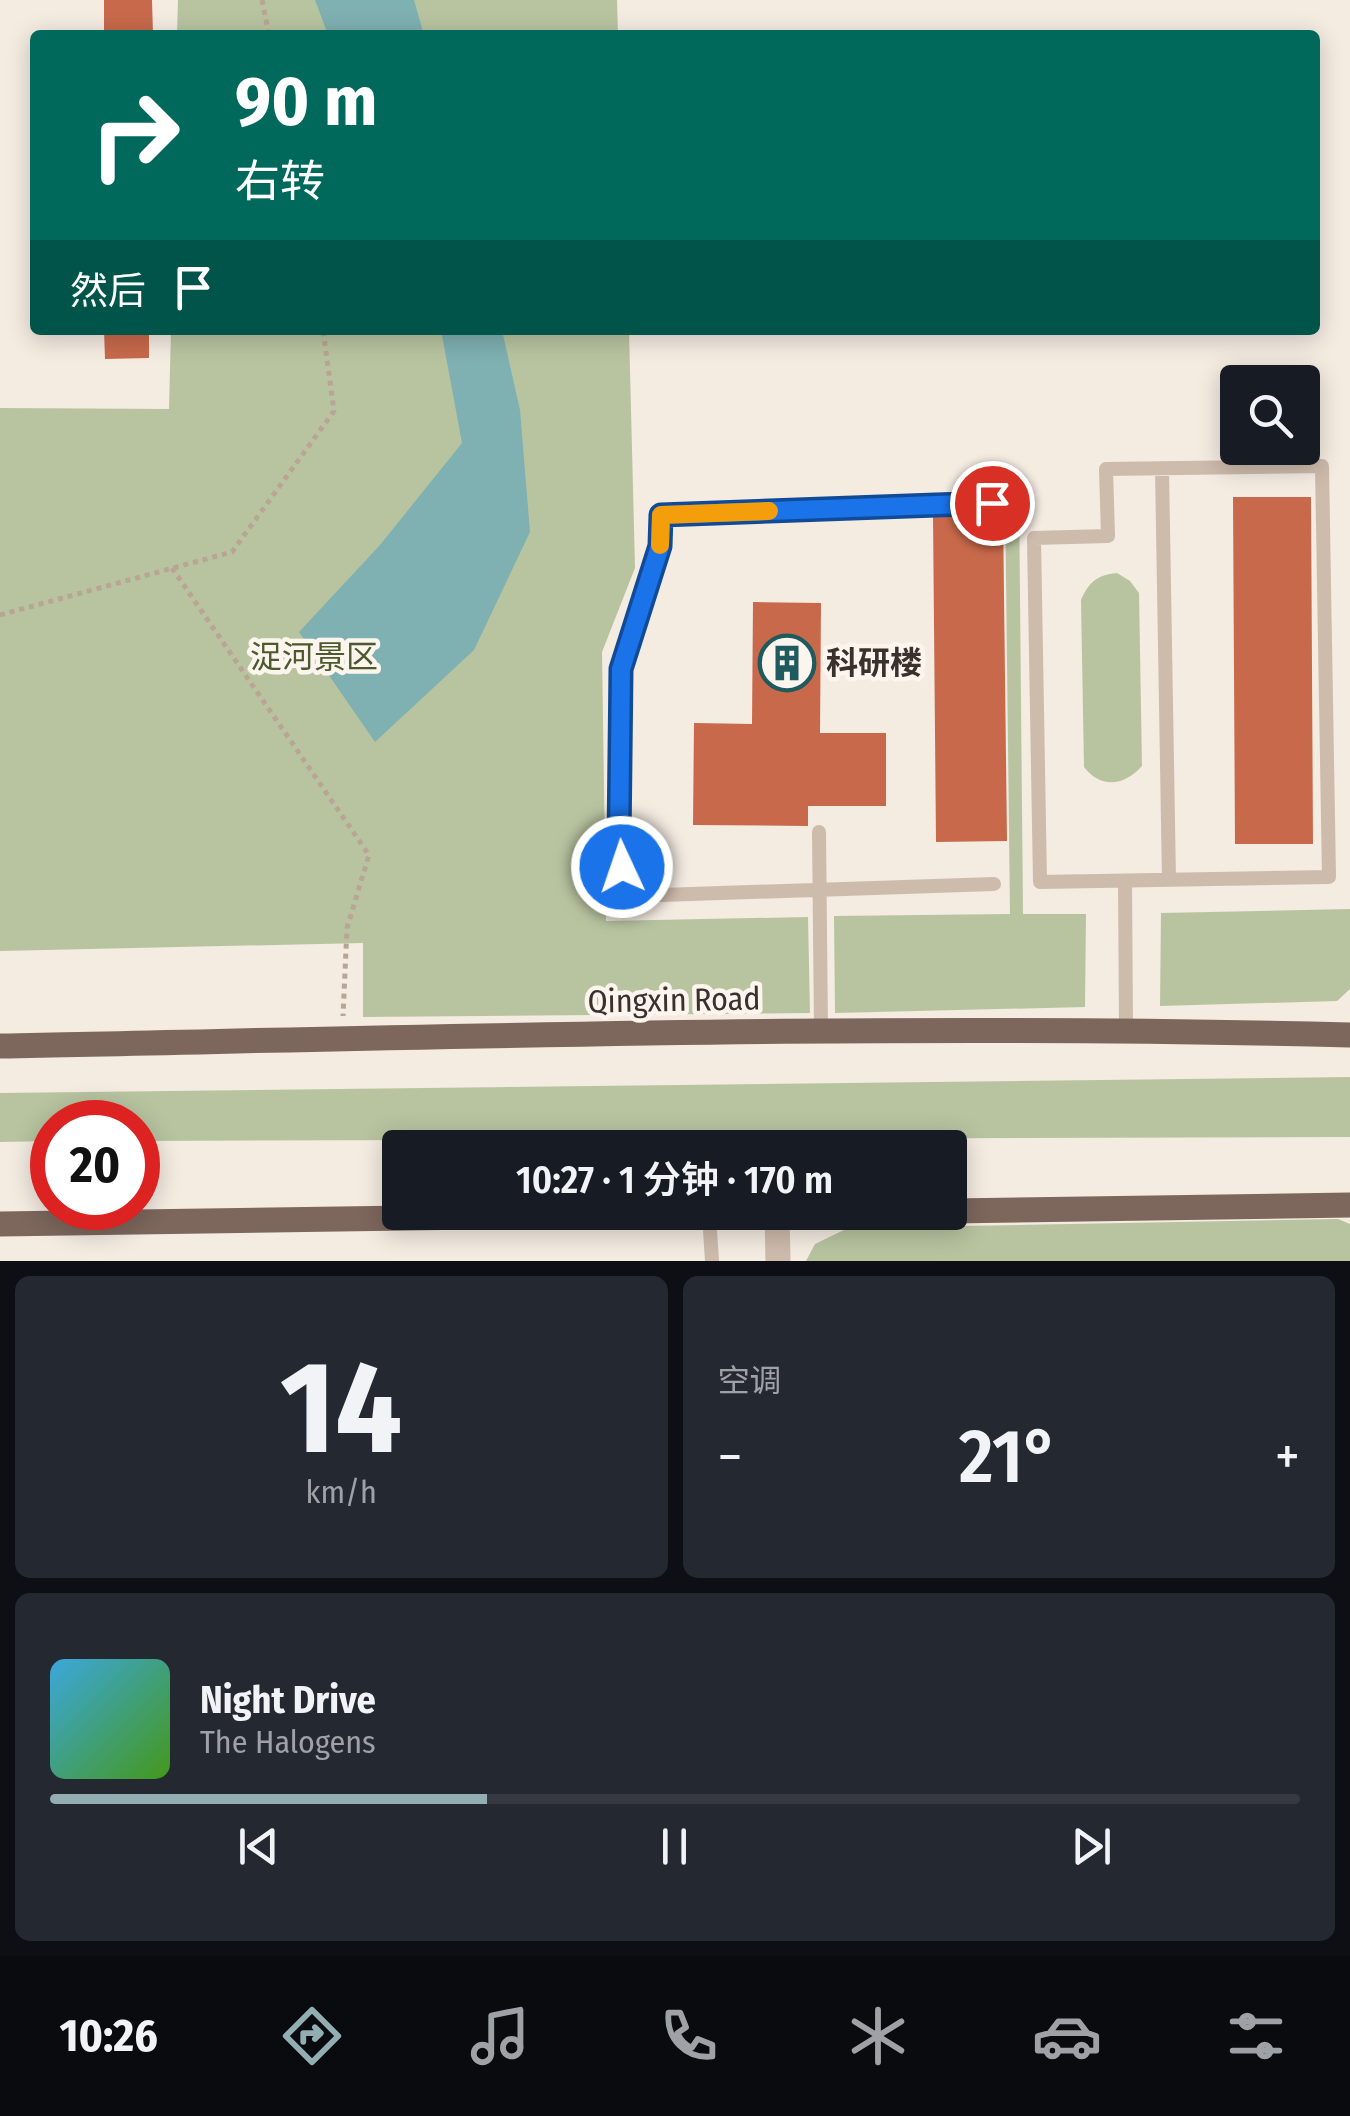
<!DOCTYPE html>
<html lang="zh">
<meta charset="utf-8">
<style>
:root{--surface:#171b24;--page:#242831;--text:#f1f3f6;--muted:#9ea1a6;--line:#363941;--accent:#92aeb2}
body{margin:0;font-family:"Fira Sans Condensed","Noto Sans SC",sans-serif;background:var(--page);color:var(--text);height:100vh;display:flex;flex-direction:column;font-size:38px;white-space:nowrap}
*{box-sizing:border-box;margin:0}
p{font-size:32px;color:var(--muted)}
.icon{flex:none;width:55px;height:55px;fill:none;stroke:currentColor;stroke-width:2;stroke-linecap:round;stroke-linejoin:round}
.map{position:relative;height:1261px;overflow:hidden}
.drawer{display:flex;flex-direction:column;gap:15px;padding:15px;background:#0d0f14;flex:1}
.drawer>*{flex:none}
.top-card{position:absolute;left:30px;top:30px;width:1290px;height:305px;border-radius:10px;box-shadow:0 5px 25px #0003;background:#00695c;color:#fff;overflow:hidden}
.fabs{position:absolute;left:1220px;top:365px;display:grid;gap:20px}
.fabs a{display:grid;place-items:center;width:100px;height:100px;border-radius:10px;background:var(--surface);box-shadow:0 5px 25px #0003;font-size:50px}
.speed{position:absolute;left:30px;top:1100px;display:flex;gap:20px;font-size:50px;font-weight:700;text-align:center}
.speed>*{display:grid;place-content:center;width:130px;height:130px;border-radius:50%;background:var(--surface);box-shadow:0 5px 25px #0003;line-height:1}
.speed .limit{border:15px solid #d22;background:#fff;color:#111}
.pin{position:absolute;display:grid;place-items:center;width:85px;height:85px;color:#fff;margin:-42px;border:5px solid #fff;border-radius:50%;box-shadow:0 2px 10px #0007}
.me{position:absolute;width:110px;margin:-55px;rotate:357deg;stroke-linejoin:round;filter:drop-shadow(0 0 8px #0008)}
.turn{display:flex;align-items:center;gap:35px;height:210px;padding:0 40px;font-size:45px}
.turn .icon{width:130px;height:130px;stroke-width:2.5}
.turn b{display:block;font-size:70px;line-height:85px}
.then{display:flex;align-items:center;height:95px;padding:0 40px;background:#0003;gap:20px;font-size:38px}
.big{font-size:75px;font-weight:600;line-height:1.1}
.drawer .tile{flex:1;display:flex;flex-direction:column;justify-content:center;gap:15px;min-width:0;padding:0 35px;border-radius:15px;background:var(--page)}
.drawer .dial{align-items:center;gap:0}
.dial b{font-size:130px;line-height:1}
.song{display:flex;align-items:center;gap:30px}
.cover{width:120px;height:120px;border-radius:15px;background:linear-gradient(135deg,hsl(200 70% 55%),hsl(100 70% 35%))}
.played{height:10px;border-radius:5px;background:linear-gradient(90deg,var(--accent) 35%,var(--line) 35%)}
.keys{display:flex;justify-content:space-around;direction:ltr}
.heat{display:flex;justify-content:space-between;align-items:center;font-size:55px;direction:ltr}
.drawer .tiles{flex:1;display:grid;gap:15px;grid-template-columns:1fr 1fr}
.tile:last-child{grid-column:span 2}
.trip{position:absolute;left:382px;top:1130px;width:585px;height:100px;border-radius:10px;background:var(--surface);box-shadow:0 5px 25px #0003;font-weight:600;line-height:100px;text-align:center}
.tabs{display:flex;height:160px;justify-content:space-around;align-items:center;background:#090b0e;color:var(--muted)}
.tabs .icon{width:70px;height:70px}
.tabs .on{color:var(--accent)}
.tabs b{font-size:45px;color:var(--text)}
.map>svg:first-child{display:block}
.green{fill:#b8c4a0}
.water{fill:#7fb0b2}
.building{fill:#c8694b}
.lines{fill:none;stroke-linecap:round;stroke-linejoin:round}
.path{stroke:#b9a596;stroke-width:5;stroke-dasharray:5 5;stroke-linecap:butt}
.lane{stroke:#cdbbac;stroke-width:14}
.street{stroke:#cdbbac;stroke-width:25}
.primary{stroke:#7d675c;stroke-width:25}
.route-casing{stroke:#114b97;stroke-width:25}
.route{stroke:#1a73e8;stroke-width:18}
.slow{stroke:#f59e0b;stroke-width:18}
.labels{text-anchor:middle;stroke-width:9;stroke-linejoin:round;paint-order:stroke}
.park-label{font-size:32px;fill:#4a5a2e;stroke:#fbf5ee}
.poi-label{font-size:32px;font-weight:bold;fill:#3b302b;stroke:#fbf5ee;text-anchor:start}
.street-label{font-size:32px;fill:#3b302b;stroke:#fbf5ee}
</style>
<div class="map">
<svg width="1350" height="1261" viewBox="0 0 1350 1261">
<rect width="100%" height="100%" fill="#f4ebe1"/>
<!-- green -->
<path class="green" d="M178 0H617L618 35H177Z
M171 330H629L635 568 602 652 606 921 808 917 810 1013 363 1017V943L0 951V408L169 409Z
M1019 490 1023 914H1086L1085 1007 835 1013 834 916 1010 914 1005 491Z
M1117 573 1130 581 1139 593 1142 766C1124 786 1101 789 1084 767L1081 600C1089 582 1097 575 1117 573Z
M1350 909V989L1337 1001 1160 1006 1161 913Z
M1350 1077V1137L138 1141V1122H52V1141L0 1142V1093Z
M1338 1219 1350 1224V1261H806L815 1244 848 1228Z"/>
<!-- water -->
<path class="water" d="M315 0H414L424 35H328Z
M441 330H502L520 410 530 532 474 650 375 742 299 632 380 545 462 443Z"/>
<!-- building -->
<path class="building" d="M104 0H152L153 35H104Z
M104 330H149V358L105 359Z
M1233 497H1311L1313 844H1235Z
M1003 514 1007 841 936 842 933 515Z
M753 602 821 603 820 733H886V806H808V826L693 825 694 723 752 724Z"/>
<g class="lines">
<!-- path -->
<path class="path" d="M262 0 269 35
M172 568 369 855 347 928 343 1016
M0 615 232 552 334 411 323 330"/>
<!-- lane -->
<path class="lane" d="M1322 466 1329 877 1040 882 1034 538 1108 536 1106 469Z
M1162 469 1169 880
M991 503 661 515 659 547 621 669 619 841C623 877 630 881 662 895L994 884
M819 832 821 1030
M1125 881 1126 1029
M709 1215 712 1261"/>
<!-- street -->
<path class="street" d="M777 1213 778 1261"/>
<!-- primary -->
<path class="primary" d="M0 1046C450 1037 900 1023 1350 1035
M950 1211 1350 1205
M0 1224 822 1212"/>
</g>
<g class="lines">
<!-- route casing -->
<g class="route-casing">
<path id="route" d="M622 867 619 841 621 669 660 546 661 515 992 503"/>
</g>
<!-- route -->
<use href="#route" class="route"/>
<!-- slow -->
<path class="slow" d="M660 545 661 515 769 511"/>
</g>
<!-- icons -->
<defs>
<g id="building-ring" transform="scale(2.875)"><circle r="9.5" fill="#fbf5ee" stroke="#1f5a5e" stroke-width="1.5"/><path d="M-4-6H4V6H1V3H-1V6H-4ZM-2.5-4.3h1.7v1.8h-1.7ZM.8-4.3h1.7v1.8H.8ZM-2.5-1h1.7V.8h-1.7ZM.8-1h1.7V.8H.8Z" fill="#1f5a5e"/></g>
</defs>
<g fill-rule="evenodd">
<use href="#building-ring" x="787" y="663"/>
</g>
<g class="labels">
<!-- park labels -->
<g class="park-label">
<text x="314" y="668">浞河景区</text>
</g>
<!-- poi labels -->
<g class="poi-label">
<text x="826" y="674">科研楼</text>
</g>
<!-- street labels -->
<g class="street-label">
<text transform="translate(674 1000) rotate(-1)" y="11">Qingxin Road</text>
</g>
</g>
</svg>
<div class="fabs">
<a><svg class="icon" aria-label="search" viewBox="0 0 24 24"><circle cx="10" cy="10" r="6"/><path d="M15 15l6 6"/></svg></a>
</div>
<div class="speed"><div class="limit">20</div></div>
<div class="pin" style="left:992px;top:503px;background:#d93025"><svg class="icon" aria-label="arrive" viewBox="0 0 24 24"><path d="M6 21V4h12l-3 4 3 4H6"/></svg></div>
<svg class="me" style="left:622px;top:867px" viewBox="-20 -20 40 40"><circle r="17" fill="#1a73e8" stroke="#fff" stroke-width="3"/><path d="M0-11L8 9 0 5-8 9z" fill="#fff"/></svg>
<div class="trip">10:27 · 1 分钟 · 170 m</div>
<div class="top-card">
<div class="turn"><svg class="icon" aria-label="right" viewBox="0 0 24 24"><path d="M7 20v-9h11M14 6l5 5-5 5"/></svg><div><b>90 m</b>右转</div></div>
<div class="then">然后<svg class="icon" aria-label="arrive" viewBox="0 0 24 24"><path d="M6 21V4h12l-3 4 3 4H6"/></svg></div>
</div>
</div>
<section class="drawer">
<div class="tiles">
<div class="tile dial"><b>14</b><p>km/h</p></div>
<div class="tile"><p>空调</p>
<div class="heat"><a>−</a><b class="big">21°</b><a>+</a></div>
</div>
<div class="tile">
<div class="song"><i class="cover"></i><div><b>Night Drive</b><p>The Halogens</p></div></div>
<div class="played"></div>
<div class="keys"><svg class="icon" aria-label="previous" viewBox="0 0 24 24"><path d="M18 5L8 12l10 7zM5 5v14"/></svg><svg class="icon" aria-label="pause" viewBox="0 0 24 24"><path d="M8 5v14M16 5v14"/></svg><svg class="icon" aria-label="next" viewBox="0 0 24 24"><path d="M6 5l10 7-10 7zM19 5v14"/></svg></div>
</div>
</div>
</section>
<nav class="tabs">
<b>10:26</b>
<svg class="icon on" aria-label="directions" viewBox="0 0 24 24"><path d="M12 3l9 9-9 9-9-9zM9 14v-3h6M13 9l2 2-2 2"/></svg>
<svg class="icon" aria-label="music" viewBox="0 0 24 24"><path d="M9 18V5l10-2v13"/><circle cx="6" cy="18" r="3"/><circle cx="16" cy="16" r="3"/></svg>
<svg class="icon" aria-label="phone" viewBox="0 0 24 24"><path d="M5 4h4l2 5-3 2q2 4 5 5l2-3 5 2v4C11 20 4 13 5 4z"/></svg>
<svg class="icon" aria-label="climate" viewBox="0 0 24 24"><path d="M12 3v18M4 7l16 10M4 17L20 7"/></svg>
<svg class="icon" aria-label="car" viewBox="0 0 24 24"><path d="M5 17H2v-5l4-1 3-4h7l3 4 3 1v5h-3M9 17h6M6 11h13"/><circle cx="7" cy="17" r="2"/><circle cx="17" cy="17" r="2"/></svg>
<svg class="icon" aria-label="filters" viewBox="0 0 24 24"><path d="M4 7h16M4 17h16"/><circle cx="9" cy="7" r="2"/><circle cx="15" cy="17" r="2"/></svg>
</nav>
